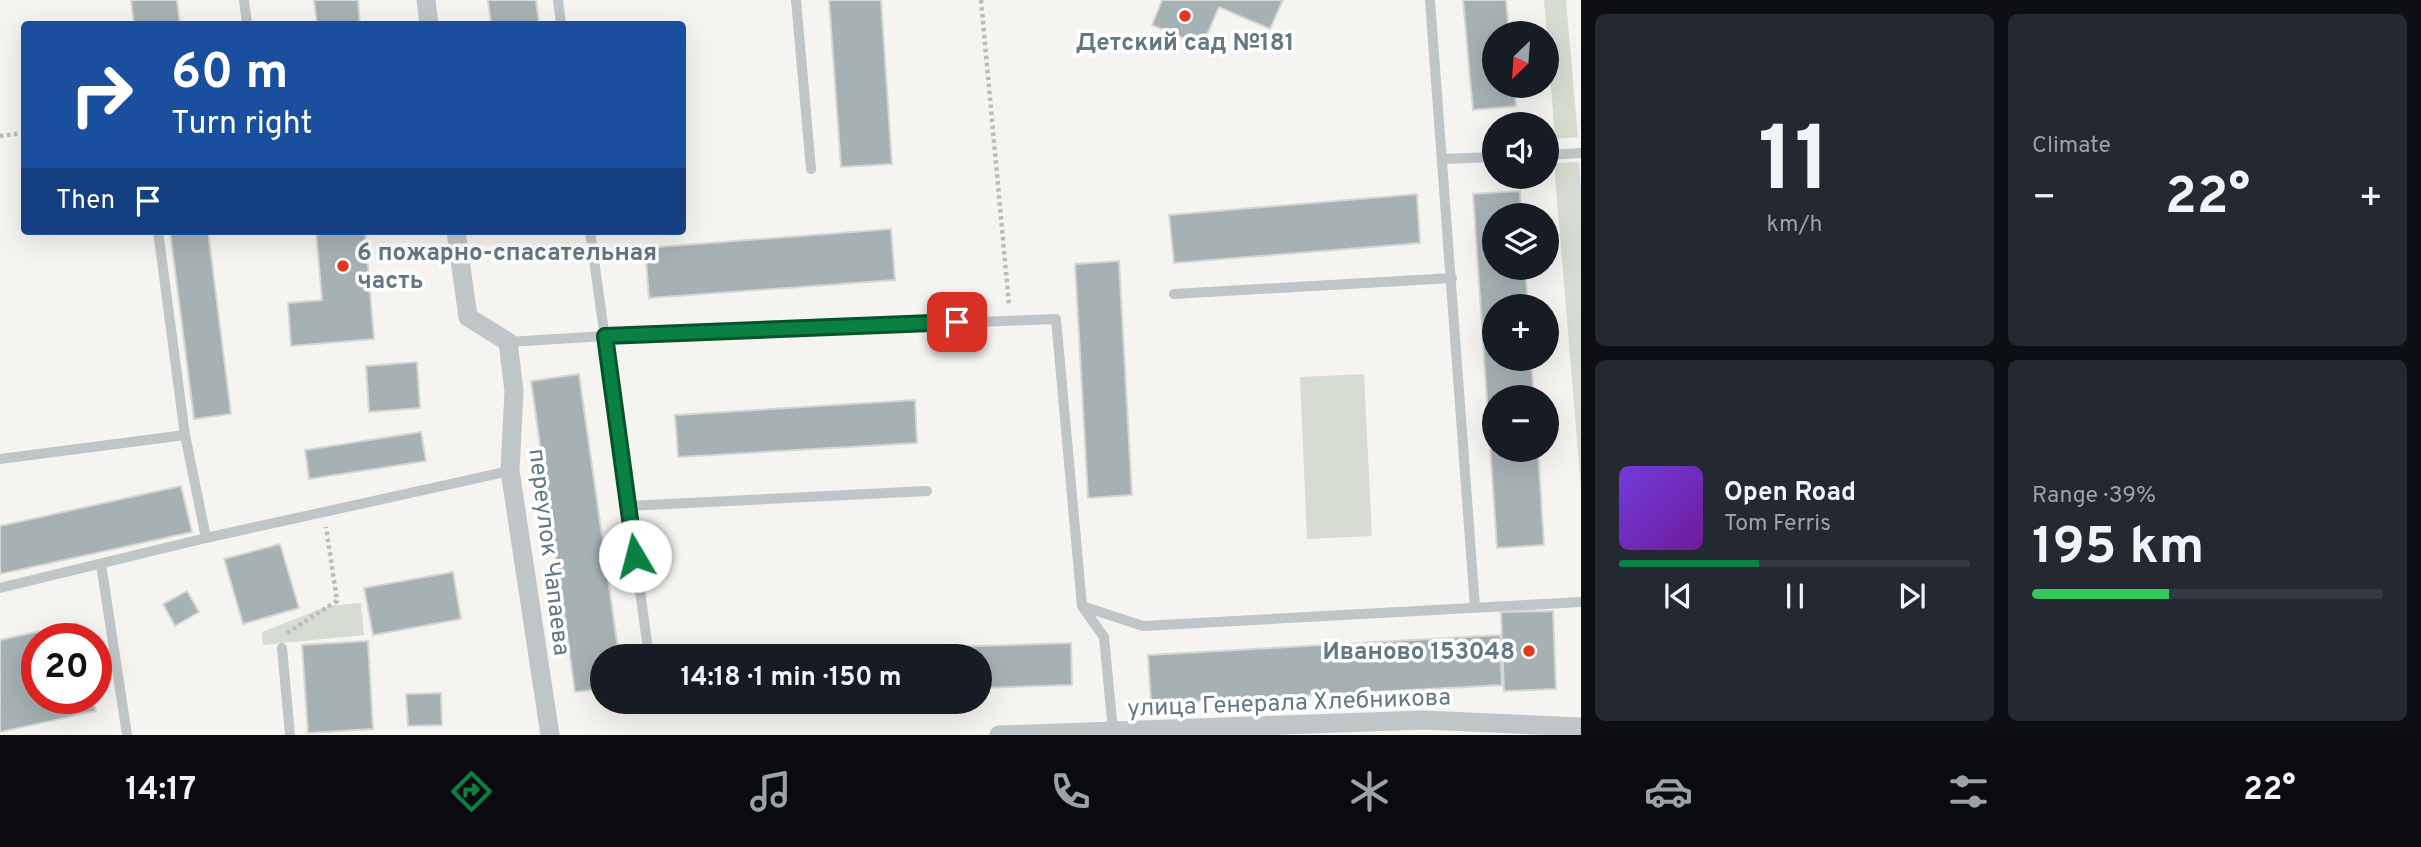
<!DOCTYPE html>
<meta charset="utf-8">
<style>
:root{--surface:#171b24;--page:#242831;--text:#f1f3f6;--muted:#9ea1a6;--line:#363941;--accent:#0b8043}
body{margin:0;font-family:Overpass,sans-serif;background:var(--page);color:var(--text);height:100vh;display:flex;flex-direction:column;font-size:26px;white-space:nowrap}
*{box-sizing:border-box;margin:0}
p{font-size:23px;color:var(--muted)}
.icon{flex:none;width:38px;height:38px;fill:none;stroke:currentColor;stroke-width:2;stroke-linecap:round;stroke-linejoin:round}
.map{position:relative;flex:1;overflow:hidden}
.side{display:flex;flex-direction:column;gap:14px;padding:14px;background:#0d0f14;width:840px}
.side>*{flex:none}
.top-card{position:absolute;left:21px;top:21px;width:665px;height:214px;border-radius:7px;box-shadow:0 7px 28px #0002;background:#1a4fa0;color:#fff;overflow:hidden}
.needle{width:46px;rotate:205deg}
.tools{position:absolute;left:1482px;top:21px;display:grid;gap:14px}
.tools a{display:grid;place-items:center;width:77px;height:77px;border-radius:50%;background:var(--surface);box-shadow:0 7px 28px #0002;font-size:35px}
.speed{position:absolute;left:21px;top:623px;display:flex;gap:14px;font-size:35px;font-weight:700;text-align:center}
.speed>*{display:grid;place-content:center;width:91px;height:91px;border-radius:50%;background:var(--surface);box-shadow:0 7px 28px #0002;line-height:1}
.speed .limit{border:10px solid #d22;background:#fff;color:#111}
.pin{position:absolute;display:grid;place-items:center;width:60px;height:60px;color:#fff;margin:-30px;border-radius:14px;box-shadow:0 4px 10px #0006}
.me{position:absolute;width:77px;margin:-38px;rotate:352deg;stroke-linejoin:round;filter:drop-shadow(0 0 5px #0008)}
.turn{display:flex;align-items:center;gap:24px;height:147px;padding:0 35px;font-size:32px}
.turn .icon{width:91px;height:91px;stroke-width:2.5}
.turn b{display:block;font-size:49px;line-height:60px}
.then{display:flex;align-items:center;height:66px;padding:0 35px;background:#0003;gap:14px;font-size:26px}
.big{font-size:52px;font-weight:700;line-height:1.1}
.side .widget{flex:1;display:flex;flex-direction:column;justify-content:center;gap:10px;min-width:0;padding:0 24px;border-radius:10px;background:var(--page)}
.side .dial{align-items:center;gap:0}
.dial b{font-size:91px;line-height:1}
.song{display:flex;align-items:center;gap:21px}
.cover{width:84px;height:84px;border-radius:10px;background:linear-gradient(135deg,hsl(260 70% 55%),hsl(280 70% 35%))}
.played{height:7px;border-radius:4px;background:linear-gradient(90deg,var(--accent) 40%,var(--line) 40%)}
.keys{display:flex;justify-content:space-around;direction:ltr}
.heat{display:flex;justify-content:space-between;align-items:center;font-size:38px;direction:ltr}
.charge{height:10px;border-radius:5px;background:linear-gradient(90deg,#34c759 39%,var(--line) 0)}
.side .tiles{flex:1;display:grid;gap:14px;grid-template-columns:repeat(2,1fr)}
.trip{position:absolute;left:590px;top:644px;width:402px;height:70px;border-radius:35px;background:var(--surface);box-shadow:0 7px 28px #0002;font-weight:700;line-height:70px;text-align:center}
.tab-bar{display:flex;height:112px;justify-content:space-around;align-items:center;background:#090b0e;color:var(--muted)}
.tab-bar .icon{width:49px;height:49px}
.tab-bar .current{color:var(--accent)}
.tab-bar b{font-size:32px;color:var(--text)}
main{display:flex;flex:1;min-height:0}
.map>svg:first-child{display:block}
.green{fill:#d7dcd2}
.building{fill:#a6b1b4;stroke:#d6d6d3;stroke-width:2}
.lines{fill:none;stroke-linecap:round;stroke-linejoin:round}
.path{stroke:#babdbe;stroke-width:4.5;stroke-dasharray:3.5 3.5;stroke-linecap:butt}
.service{stroke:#c0c5c7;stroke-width:10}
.minor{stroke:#c0c5c7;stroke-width:19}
.route-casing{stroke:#07532c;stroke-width:18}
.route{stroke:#0b8043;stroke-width:12}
.poi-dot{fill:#e53620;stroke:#fff;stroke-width:2.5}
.labels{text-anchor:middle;stroke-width:7;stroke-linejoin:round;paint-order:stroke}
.poi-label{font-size:24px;font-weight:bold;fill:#637882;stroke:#fff}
.street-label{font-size:24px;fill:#637882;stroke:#fff}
</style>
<main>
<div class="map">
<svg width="1581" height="735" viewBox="0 0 1581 735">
<rect width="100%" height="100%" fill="#f5f4f1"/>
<!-- green -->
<path class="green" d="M1544 0H1566L1578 137 1555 139Z
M1579 162 1581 189V489L1554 163Z
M1364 374 1372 536 1307 539 1300 377Z
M361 603 364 635 263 645 262 632 328 606Z"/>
<!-- building -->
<path class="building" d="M131 0H177L180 24H134Z
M314 0H358L360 24H317Z
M488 0H536L539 24H491Z
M829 0H881L892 164 841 167Z
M1162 0H1283L1270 29 1219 7 1202 46 1152 25Z
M1463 0H1506L1509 33H1494V86H1514L1516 106 1473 110Z
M1520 191 1521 215H1494V268H1525L1528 306H1494V359H1531L1534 397H1494V450H1538L1544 545 1497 548 1473 194Z
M1417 194 1420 243 1174 263 1169 215Z
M891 229 895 280 649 298 645 248Z
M170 231H208L231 414 194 419Z
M316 231H365L374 339 291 346 288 303 322 300Z
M1119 261 1132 495 1088 498 1075 264Z
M417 362 420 408 369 412 366 366Z
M579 374 619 656H602V689L575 692 531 381Z
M915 400 917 443 678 457 675 415Z
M421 432 426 461 309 479 305 450Z
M181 486 192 532 0 574V526Z
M280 544 299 608 243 624 224 559Z
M453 572 461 619 373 635 364 588Z
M187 591 199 612 175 626 163 604Z
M1553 611 1556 689 1504 691 1501 612Z
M77 623 80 639H37V698H93L96 711 0 732V640Z
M1500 635 1502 685 1151 704 1148 655Z
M368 641 373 729 308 733 302 645Z
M1071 643 1072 685 980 688V656H721V654Z
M441 693 442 725 408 726 406 694Z"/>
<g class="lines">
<!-- path -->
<path class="path" d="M981 0 1009 305
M0 136 24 133
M287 633 337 601 326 527"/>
<!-- service -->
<path class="service" d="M244 0 247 24
M558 0 561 24
M796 0 811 169
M1430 0 1475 607
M1547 155 1581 153
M1443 159 1494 157
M158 231 185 435 206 538 510 471
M590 231 649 656
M1174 294 1452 278
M508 342 605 336 1056 319 1082 606 1104 637 1113 731
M0 459 185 435
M628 506 927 491
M101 564 127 735
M0 588 206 538
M1082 606 1143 626 1581 602
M282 648 290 735"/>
<!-- minor -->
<path class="minor" d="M426 0 429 24
M456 231 468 317 508 342 514 391 510 471 550 735
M999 735 1424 720 1581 727"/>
</g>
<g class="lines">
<!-- route casing -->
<g class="route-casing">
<path id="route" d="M635 556 605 336 957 322"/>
</g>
<!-- route -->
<use href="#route" class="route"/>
</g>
<!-- markers -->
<g class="poi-dot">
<circle cx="1185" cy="16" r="7"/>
<circle cx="343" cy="266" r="7"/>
<circle cx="1529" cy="651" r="7"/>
</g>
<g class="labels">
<!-- poi labels -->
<g class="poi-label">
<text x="1185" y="50">Детский сад №181</text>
<text x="357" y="260" text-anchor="start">6 пожарно-спасательная<tspan x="357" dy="28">часть</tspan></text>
<text x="1515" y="659" text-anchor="end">Иваново 153048</text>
</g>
<!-- street labels -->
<g class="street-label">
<text transform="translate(550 552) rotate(83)" y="8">переулок Чапаева</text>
<text transform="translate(1289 702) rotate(-2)" y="8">улица Генерала Хлебникова</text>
</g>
</g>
</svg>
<div class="tools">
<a><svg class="needle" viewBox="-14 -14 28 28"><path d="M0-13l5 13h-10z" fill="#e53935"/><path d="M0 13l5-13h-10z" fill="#9ea1a6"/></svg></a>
<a><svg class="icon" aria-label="sound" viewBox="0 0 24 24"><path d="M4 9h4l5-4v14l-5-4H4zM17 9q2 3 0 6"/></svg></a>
<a><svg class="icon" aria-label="layers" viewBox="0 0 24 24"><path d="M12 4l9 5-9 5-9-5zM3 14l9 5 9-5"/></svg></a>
<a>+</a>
<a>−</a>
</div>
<div class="speed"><div class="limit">20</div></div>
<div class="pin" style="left:957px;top:322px;background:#d93025"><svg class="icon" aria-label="arrive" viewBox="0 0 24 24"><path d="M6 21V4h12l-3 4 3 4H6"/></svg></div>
<svg class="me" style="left:635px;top:556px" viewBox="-20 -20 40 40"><circle r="19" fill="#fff"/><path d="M0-13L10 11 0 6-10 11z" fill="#0b8043"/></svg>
<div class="trip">14:18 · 1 min · 150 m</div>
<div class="top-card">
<div class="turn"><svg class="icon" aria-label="right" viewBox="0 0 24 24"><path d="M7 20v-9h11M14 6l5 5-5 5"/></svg><div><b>60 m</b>Turn right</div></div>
<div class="then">Then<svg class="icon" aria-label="arrive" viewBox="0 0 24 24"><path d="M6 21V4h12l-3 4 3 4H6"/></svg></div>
</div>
</div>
<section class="side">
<div class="tiles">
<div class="widget dial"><b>11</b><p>km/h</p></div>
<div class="widget"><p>Climate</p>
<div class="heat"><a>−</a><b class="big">22°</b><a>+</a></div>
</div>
<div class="widget">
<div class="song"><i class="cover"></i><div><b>Open Road</b><p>Tom Ferris</p></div></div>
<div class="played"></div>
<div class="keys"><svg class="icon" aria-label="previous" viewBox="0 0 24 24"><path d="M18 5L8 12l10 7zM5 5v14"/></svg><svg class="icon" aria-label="pause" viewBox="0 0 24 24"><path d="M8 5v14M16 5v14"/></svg><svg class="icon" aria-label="next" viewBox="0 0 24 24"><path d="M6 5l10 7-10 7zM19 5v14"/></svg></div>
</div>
<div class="widget"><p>Range · 39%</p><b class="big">195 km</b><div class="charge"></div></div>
</div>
</section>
</main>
<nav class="tab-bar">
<b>14:17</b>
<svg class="icon current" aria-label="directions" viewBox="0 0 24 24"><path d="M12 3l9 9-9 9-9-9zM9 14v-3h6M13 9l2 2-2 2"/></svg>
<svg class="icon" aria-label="music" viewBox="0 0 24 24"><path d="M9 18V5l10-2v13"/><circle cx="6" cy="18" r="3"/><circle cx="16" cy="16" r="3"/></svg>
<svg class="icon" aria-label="phone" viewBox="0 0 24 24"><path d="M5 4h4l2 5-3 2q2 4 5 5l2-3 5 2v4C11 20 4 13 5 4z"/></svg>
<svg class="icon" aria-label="climate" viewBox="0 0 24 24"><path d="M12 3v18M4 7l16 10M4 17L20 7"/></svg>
<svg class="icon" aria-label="car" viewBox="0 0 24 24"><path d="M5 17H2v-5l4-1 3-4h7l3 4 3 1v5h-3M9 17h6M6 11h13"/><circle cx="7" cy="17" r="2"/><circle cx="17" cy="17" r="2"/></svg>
<svg class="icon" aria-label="filters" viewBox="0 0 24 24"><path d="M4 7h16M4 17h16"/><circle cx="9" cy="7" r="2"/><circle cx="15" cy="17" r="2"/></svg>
<b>22°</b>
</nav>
